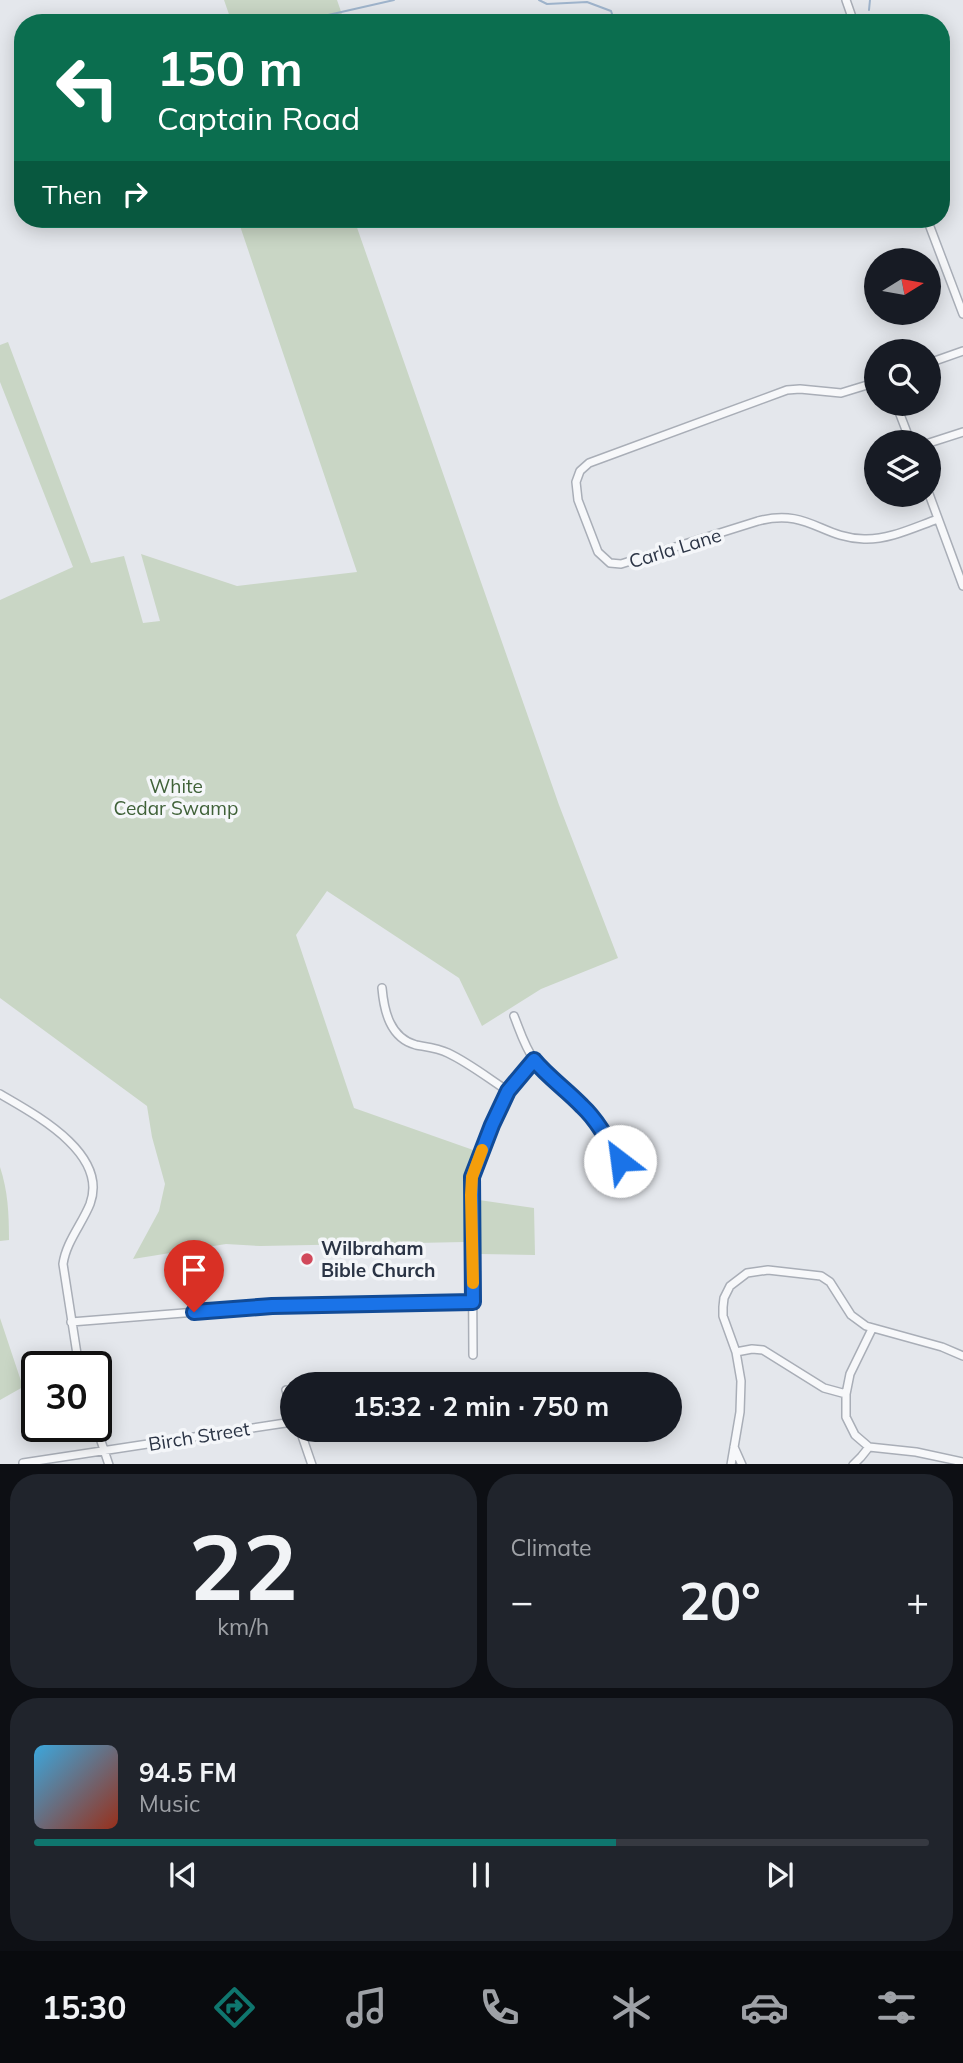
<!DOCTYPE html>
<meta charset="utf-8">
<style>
:root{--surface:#171b24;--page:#20242c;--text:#f1f3f6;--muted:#9ea1a6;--line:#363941;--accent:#0f766e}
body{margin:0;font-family:Mulish,sans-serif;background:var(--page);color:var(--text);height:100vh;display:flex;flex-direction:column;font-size:26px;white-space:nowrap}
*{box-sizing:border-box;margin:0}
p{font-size:23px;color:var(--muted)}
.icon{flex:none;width:38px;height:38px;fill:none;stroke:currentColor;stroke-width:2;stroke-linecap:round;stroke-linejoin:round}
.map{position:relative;height:1464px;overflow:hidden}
.details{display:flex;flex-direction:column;gap:10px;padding:10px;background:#0d0f14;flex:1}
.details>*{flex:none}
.hud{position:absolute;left:14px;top:14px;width:936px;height:214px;border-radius:28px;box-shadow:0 4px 18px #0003;background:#0b6e4f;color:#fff;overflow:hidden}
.needle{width:46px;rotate:79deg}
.fabs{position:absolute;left:864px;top:248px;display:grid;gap:14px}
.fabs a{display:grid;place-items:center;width:77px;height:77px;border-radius:50%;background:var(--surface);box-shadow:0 4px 18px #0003;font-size:35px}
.speed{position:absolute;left:21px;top:1351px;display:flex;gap:14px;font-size:35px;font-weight:700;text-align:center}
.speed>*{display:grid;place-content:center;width:91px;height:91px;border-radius:50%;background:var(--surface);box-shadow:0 4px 18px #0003;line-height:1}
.speed .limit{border:4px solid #111;border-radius:10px;background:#fff;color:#111}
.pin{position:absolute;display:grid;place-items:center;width:60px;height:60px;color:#fff;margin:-72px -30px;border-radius:50% 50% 50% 0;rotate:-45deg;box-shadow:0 0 7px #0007}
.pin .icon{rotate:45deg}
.me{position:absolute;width:77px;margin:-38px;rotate:330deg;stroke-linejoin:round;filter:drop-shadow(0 0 5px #0008)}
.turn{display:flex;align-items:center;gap:24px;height:147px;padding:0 28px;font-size:32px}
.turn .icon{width:91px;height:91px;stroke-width:2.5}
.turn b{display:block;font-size:49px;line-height:60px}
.then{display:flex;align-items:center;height:66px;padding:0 28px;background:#0003;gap:14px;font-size:26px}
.big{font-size:52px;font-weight:700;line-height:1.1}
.details .card{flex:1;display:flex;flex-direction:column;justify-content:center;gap:10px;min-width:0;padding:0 24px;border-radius:28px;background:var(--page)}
.details .dial{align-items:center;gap:0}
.dial b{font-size:91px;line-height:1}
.song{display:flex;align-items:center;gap:21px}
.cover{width:84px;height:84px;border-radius:10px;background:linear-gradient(135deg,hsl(200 70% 55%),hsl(10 70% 35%))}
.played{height:7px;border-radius:4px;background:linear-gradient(90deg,var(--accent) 65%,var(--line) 65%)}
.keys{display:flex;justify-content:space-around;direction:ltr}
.heat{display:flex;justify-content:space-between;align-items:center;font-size:38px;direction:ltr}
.details .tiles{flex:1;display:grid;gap:10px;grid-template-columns:1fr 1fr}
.card:last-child{grid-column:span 2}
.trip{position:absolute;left:280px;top:1372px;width:402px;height:70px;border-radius:35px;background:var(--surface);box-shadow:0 4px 18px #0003;font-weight:700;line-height:70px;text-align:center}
.tab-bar{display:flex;height:112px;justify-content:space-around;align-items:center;background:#090b0e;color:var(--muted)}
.tab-bar .icon{width:49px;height:49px}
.tab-bar .on{color:var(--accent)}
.tab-bar b{font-size:32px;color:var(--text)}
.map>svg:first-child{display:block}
.green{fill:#c9d6c5}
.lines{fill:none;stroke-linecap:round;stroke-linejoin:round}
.stream{stroke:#9fb4cc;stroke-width:2}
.minor-casing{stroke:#a9aeb7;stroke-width:10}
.minor{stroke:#f7f8fa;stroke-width:7}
.route-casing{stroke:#114b97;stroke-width:18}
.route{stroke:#1a73e8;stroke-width:12}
.slow{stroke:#f59e0b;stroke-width:12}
.poi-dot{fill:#d1495b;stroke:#f4f6f9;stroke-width:2.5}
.labels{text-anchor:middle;stroke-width:7;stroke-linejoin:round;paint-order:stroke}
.street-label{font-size:19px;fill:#2b3445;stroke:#f4f6f9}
.park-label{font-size:19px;fill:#3f6138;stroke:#f4f6f9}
.poi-label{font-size:19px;font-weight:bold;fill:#2b3445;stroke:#f4f6f9;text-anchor:start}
</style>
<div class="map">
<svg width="963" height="1465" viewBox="0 0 963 1465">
<rect width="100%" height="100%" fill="#e4e7ec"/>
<!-- green -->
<path class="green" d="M224 0H337L345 23H232Z
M252 219H354L559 805 618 958 541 989 482 1026 459 978 327 891 296 935 354 1108 476 1151 468 1174 465 1198 534 1208 535 1255 480 1254V1239L465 1242 260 1246 226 1244 133 1259 159 1211 165 1184 152 1137 147 1106 0 998V600L73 567 0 382V345L8 342 91 563 124 556 143 623 160 621 141 554 237 586 357 572 239 223Z
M0 1167C8 1191 9 1214 9 1240L0 1241Z
M0 1318 23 1387 0 1400Z"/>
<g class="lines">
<!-- stream -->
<path class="stream" d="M539 0 547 4 587 2 611 11 615 23
M869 10 870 0
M293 23 394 0
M809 23 817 20 823 23"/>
<!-- minor casing -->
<g class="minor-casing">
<path id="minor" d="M846 0 854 23
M927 219 963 314
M929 363 963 351
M877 382 841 393 800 389 787 390 589 463 580 471 576 482 578 500 598 552 610 563 621 564 758 521C808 508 821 538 864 539 889 540 915 527 938 519
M896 404 911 443
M929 443 963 432
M929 494 963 586
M382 988C384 1011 390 1038 416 1045 427 1047 438 1048 448 1053 469 1063 488 1078 508 1091
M514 1016C520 1031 525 1048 535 1061 546 1077 564 1089 579 1102 596 1118 609 1139 618 1161 632 1160 635 1175 622 1181L615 1179 611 1172 612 1166 618 1161
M0 1094C34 1114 109 1153 90 1204 82 1224 66 1242 63 1264L79 1367
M71 1322 272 1306 473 1302
M872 1329 850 1374 846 1394V1417L855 1435 869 1447 916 1452 963 1462
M736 1352 752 1349 763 1350 824 1388 846 1394
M473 1355 472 1177 492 1125 508 1091 534 1060
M286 1390 292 1408
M96 1426 109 1465
M300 1430 312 1465
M734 1447 742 1465
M23 1463 292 1422
M731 1465 740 1412 741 1381 736 1352 723 1316V1307L724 1298 730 1286 747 1273 768 1270 821 1276 830 1282 851 1315 866 1326 942 1347 963 1356
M853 1465 861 1457 869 1447"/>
</g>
<!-- minor -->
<use href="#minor" class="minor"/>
</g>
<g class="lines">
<!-- route casing -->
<g class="route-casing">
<path id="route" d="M194 1312 272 1306 473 1302 472 1177 492 1125 508 1091 534 1060C548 1077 567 1090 582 1106 598 1121 609 1141 618 1161H620"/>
</g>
<!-- route -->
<use href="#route" class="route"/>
<!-- slow -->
<path class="slow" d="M473 1283 471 1195 472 1177 482 1150"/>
</g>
<!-- markers -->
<circle class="poi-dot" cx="307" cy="1259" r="7"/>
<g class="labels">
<!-- street labels -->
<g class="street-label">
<text transform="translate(675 548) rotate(-17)" y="7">Carla Lane</text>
<text transform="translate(199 1436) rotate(-9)" y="7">Birch Street</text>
</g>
<!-- park labels -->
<g class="park-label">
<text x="176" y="793">White<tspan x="176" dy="22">Cedar Swamp</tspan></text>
</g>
<!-- poi labels -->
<g class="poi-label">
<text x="321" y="1255">Wilbraham<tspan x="321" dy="22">Bible Church</tspan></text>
</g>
</g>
</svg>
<div class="fabs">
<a><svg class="needle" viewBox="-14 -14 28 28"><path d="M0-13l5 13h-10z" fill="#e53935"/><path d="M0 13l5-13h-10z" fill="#9ea1a6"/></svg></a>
<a><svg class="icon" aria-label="search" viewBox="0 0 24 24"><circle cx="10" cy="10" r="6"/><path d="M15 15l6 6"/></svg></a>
<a><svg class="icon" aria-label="layers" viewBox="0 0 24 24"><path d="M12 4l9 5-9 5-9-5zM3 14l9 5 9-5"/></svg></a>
</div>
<div class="speed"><div class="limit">30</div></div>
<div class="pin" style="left:194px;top:1312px;background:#d93025"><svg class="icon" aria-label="arrive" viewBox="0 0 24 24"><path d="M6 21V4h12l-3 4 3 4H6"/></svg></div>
<svg class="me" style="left:620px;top:1161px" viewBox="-20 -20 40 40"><circle r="19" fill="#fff"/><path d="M0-13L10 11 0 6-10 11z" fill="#1a73e8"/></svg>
<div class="trip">15:32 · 2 min · 750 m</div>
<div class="hud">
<div class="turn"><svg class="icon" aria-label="left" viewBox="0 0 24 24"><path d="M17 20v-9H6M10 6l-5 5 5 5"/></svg><div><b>150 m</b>Captain Road</div></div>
<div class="then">Then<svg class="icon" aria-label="right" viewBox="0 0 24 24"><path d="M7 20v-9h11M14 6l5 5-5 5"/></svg></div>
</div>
</div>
<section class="details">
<div class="tiles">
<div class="card dial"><b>22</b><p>km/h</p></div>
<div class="card"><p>Climate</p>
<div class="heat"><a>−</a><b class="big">20°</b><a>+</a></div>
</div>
<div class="card">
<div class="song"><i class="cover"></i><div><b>94.5 FM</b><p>Music</p></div></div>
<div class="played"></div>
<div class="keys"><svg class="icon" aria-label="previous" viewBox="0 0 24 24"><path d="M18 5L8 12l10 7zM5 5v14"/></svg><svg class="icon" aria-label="pause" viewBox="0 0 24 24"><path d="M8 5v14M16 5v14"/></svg><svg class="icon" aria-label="next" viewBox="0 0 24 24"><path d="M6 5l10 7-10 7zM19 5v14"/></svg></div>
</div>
</div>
</section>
<nav class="tab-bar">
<b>15:30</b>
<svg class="icon on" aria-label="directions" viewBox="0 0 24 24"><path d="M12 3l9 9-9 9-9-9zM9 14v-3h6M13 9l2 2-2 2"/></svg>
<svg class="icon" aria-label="music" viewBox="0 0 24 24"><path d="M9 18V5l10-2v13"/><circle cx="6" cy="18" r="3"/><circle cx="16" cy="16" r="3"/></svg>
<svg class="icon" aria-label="phone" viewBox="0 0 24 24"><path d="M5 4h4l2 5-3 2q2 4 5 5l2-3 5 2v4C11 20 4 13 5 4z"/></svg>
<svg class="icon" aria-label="climate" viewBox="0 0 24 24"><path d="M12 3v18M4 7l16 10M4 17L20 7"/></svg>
<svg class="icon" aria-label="car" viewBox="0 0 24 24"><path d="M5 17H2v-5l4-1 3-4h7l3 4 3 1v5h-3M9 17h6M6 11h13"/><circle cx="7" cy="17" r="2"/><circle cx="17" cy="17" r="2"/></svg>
<svg class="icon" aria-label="filters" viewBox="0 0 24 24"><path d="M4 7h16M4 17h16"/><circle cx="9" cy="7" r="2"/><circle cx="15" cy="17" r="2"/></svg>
</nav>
